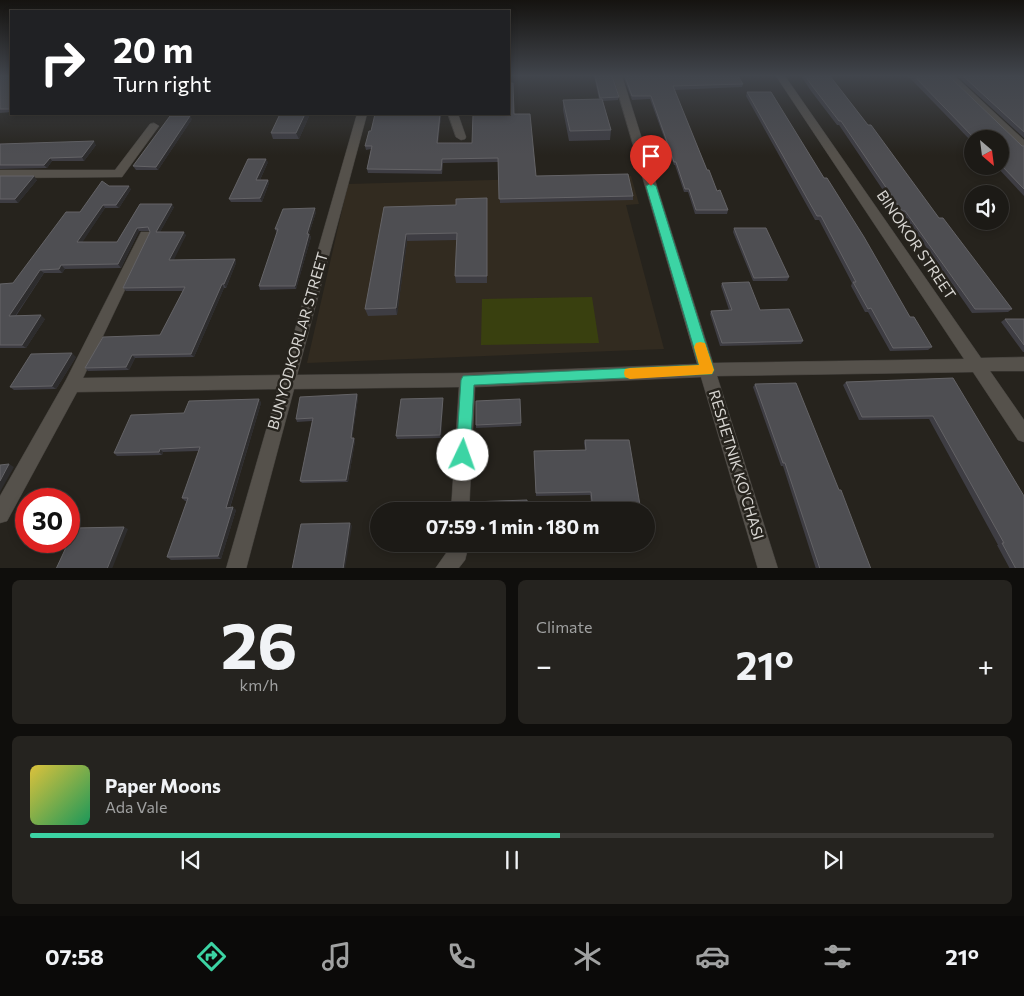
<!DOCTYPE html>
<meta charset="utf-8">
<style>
:root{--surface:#1c1a16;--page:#25231f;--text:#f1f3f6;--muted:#a0a1a1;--line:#3a3835;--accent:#3cd4a4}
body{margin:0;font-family:Commissioner,sans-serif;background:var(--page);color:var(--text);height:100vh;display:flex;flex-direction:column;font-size:19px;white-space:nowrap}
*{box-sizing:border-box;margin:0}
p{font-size:16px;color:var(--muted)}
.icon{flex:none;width:28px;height:28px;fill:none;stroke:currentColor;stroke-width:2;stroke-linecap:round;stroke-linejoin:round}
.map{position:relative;height:568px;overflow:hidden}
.sheet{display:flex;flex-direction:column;gap:12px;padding:12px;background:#0f0e0c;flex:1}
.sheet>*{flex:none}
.hud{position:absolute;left:10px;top:10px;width:500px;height:105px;border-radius:0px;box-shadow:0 2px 8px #0003,0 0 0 1px var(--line);background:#202124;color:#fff;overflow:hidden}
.needle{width:32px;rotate:152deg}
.tools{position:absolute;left:964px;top:130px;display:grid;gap:10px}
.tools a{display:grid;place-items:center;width:45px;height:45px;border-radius:50%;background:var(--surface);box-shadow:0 2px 8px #0003,0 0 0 1px var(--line);font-size:25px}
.speed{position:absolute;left:15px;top:488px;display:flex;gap:10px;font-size:25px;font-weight:700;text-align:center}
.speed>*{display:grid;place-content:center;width:65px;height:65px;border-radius:50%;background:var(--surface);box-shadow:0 2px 8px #0003,0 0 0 1px var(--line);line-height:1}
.speed .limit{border:8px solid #d22;background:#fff;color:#111}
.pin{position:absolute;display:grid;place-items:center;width:42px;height:42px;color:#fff;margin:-51px -21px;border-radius:50% 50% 50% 0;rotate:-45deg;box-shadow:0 0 5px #0007}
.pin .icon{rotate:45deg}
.me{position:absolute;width:55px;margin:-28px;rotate:3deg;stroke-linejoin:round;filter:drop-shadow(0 0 4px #0008)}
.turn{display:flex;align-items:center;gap:18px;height:105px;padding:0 20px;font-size:22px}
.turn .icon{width:65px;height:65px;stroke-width:2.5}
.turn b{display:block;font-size:35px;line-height:42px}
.big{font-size:38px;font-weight:700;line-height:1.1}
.sheet .widget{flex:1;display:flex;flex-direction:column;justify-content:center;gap:8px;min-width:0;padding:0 18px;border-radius:8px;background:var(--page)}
.sheet .dial{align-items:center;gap:0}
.dial b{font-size:65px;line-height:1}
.song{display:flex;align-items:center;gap:15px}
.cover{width:60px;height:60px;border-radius:8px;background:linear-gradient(135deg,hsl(50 70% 55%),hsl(150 70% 35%))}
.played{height:5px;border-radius:2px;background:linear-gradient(90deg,var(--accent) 55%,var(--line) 55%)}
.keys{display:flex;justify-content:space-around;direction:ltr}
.heat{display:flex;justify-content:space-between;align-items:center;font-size:28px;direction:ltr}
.sheet .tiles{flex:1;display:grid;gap:12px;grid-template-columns:1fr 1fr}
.widget:last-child{grid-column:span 2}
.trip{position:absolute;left:370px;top:502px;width:285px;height:50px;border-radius:25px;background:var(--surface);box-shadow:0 2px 8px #0003,0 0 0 1px var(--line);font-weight:700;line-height:50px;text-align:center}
.menu{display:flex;height:80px;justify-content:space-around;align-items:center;background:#0b0a09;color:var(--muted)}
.menu .icon{width:35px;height:35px}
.menu .current{color:var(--accent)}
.menu b{font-size:22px;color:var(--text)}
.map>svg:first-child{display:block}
.built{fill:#322b20}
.green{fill:#39400f}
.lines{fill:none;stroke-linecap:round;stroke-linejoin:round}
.minor-casing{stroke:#43403c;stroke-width:1}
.minor{fill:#55514b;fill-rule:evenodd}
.wall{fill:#3e3d43}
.shaded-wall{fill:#2d2c2d}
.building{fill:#4e4e52;stroke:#646366}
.route{fill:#3cd4a4;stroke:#278a6b}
.slow{fill:#f59e0b}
.labels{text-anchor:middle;stroke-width:5;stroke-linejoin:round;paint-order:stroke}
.street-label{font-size:15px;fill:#d7d5d1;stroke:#26231d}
</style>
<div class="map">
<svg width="1024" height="569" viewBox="0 0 1024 569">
<rect width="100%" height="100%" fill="#26231d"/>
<!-- built -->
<path class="built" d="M631 176 639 204 626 205 664 349 307 363 348 184Z"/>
<!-- green -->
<path class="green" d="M592 297 599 343 481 345 482 299Z"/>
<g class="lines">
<!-- minor casing -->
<g class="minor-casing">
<path id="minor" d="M613 76H622L713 363 964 359 776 76H785L981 358 1024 357V371H990L1024 420V442L1018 440 973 372 717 376 778 569H758L701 377 475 387 469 511H451L459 387 294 389 246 569H226L278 389 77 392 7 521 0 523V496L66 380 141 232H149L151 235 83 378 282 375 357 114H367L297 375 467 373 697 364Z
M946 76H955L1024 140V149L1020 148Z
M448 114H458L466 137 465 139 461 140 456 137Z
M154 123 159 126 122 177 0 178V170H115L150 124Z
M449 544H469L465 560 458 569H435L449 549Z"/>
</g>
<!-- minor -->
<use href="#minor" class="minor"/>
</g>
<!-- wall -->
<path class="wall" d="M0 76H11V112L0 113Z
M594 76H612L619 97 618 100 603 101 611 130 610 140 569 141 563 110V100L599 99Z
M623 76H738L743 84 742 87 674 90 707 170 717 191 728 210 727 214H695L688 192H684L675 165H674L650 99 632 100Z
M801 76H830L939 218 1012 309 1008 312 972 313 903 214H899L839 125H837L811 91Z
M908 76H949L1022 146H1024V196L996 166H1000V139H972V142Z
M957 76H1024V138Z
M747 92 932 347 928 350 890 351 868 312H865L851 286 852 283 819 220H815L746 96Z
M280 114H310L299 139H273L271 133Z
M514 114 536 176 633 196V200L500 203 498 162 443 163 442 174 368 173 367 169 371 149 366 150 365 146 441 116 438 143H472Z
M192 119 158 170H136L133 166Z
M0 144 96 145 84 161H52L47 168 0 169Z
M268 162 260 180H268L269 183 262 202H231L229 199Z
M0 176 37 180 18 203H0Z
M109 186 131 189 119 208H105L82 242H117L140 204 174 207 160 232 186 235 173 260 235 259 236 263 226 288H224L194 357 135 358 129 370 88 371 85 368 160 335 183 291H126L123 288 150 232V231H139L121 268 65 269 62 273H44L16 316 45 319 26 348H0V284L13 283 80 212Z
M456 205H487V283H456L455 276 457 240 407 241 397 315 368 316 365 309 384 207Z
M316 212 309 234 311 237 296 289 260 290 259 286 277 233 275 229Z
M734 228 789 277 787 281H753L733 232Z
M722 283 803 341 801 344 720 346 710 314 711 311 729 310 721 286Z
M1005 319H1024V352H1023L1001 322Z
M76 357 56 389 14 390 10 387Z
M953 378 1024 569H1010L997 545H998L929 419 859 420 843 385 846 382Z
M755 384 871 569H816L783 466H781L753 387Z
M357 394 358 398 352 438H354L355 441 348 482 302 483 300 481 312 421 297 422 296 419Z
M259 399 261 403 230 508 236 510 221 559 171 560 167 557 187 501H185L182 498 199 451 163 452 162 455 117 456 114 453 184 413Z
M443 401 441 438 397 439 396 436Z
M521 423V426L476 428V425Z
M585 440 641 511H592L590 495 536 496 534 454 585 450 584 443Z"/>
<!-- shaded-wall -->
<path class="shaded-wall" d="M305 114H310L299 139 296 133Z
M441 114V116L437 147V143Z
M190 116 192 119 158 170 156 167Z
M94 141 96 145 84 161 82 157Z
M50 158 52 161 47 168 44 165Z
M266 159 268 162 258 184 256 180Z
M34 176 37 180 18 203 15 199Z
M268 180 269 183 262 202 260 198Z
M129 186 131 189 119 208 116 205Z
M172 204 174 207 158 236 156 232Z
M103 205 105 208 80 246 77 242Z
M315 208 316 212 308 237 307 234Z
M137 228 139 231 121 268 118 264Z
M184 232 186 235 172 264 169 260Z
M309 234 311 237 296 289 295 286Z
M406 234 407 241 397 315 396 308Z
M235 259 236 263 226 288 224 284Z
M61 265 65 269 62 273 59 269Z
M40 270 44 273 13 319 9 316Z
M222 284 224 288 194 357 191 354Z
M41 315 45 319 26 348 22 345Z
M72 353 76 357 56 389 52 386Z
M132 355 135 358 129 370 126 367Z
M357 394 358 398 352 441 351 438Z
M443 398V401L441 438 440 435Z
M259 399 261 403 229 510 226 508Z
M354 438 355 441 348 482 346 480Z
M160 449 163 452 162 455 159 452Z
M9 464 14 467 0 492V481Z
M233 507 236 510 221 559 218 556Z
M350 523 352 526 345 569H343Z
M124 527 128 529 112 569H107Z"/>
<!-- building -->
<path class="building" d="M0 76H11V109H0Z
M595 76H612L619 97 600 98Z
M625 76H738L743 84 673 86 707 170H709L717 191 720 190 728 210H696L689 189H685L676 162H674L651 96H632Z
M805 76H830L868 125H871L939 218H943L1012 309H975L905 211H902L841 121H839L813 87Z
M914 76H949L1022 146H1024V189L1000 164V139H975Z
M963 76H1024V132Z
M509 83H513L514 114H530L536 176 628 174 633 196 499 199 498 158 442 159 441 170 367 169 372 146H365L369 131H371L375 114H440L437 143H472L473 114H509Z
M747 92H771L824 178H827L864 237 910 317H914L932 347 893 348 871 308 868 309 853 282H856L821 216H817Z
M602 99 611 130 570 131 563 100Z
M280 114H305L296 133H271Z
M170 116H190L156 167 133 166Z
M94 141 82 157 50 158 44 165H0V144Z
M248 159H266L256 180H268L260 198 229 199Z
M0 176H34L15 199H0Z
M102 181 109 186H129L116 205H103L77 242H117L140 204H172L156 232H184L169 260 235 259 224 284H222L191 354 132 355 126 367 85 368 103 337 160 335 185 287 123 288 150 232 148 227 137 228 118 264 61 265 59 269 40 270 9 316 41 315 22 345H0V284L13 283 66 212H80Z
M487 198V276H455L457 233 406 234 396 308 365 309 384 207 456 205V199Z
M315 208 307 234H309L295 286H259L278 229H275L283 209Z
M734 228H766L789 277 754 278Z
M749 282 760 310 789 309 803 341 722 343 711 311 732 310 722 283Z
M1005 319H1024V345Z
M72 353 52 386 10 387 31 354Z
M953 378 1024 496V569H1016L1002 543H1004L933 416 862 417 846 382Z
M796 383 839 490H841L871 569H820L785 463H783L755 384Z
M357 394 351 438H354L346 480 300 481 313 418 296 419 300 397Z
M443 398 440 435 396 436 401 399Z
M259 399 226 508 233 507 218 556 167 557 188 498H182L200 447 160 449 159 452 114 453 131 415 184 413 189 401Z
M520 399 521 423 476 425V401Z
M585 440H629L641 511H593L591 492 536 493 534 451 586 450Z
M9 464 0 481V465Z
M527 500 528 511H471V502Z
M350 523 343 569H292L301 524Z
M124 527 107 569H56L75 528Z"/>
<!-- sky -->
<linearGradient id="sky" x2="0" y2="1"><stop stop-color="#151310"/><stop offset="0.49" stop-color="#41454c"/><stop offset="1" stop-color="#41454c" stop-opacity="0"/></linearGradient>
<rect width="1024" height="155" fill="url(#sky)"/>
<!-- route -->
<path class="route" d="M651 183 656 186 714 370 712 374 474 385 470 455 468 460 463 462 458 460 456 455 461 380 463 376 699 365 646 186Z"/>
<!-- slow -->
<path class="slow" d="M700 342 705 343 714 370 712 374 630 379 625 377 624 373 625 369 630 368 699 365 694 347 696 343Z"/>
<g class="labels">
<!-- street labels -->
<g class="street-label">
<text transform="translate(916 245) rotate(56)" y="5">BINOKOR STREET</text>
<text transform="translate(298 341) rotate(-74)" y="5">BUNYODKORLAR STREET</text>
<text transform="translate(736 465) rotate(73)" y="5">RESHETNIK KO'CHASI</text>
</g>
</g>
</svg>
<div class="tools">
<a><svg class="needle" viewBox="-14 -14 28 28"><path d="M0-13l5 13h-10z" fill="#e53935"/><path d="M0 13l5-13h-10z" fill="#a0a1a1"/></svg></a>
<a><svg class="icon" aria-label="sound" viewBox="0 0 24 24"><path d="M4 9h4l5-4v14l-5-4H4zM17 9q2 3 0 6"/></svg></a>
</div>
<div class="speed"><div class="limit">30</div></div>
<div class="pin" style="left:651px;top:186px;background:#d93025"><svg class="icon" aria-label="arrive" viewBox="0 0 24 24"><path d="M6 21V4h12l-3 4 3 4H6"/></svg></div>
<svg class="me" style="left:463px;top:455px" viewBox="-20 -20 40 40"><circle r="19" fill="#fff"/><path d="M0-13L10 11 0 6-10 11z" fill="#3cd4a4"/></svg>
<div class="trip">07:59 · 1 min · 180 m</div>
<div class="hud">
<div class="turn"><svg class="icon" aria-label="right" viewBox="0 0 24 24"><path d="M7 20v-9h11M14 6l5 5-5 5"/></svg><div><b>20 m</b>Turn right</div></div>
</div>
</div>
<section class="sheet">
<div class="tiles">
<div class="widget dial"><b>26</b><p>km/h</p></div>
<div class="widget"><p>Climate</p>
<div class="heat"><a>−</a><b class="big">21°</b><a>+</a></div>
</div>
<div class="widget">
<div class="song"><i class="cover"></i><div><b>Paper Moons</b><p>Ada Vale</p></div></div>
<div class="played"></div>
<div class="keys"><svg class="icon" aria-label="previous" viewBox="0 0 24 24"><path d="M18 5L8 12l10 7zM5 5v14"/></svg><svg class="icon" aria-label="pause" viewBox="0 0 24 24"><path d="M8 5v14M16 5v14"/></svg><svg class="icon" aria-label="next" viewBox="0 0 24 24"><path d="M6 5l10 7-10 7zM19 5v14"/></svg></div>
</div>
</div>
</section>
<nav class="menu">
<b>07:58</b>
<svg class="icon current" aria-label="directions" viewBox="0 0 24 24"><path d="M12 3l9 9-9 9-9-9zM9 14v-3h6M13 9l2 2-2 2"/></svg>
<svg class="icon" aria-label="music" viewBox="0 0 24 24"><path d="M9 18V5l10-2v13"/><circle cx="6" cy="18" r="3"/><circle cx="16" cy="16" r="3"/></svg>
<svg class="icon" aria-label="phone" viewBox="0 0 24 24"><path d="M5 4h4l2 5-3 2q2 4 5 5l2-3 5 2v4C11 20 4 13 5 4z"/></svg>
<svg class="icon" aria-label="climate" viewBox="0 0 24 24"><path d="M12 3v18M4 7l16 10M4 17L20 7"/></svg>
<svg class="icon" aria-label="car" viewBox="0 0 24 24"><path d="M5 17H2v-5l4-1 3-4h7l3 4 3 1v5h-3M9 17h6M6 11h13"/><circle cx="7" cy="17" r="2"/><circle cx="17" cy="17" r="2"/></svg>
<svg class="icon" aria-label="filters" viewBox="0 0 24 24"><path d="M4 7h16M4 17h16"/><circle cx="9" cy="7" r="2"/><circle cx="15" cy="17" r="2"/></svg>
<b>21°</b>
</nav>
